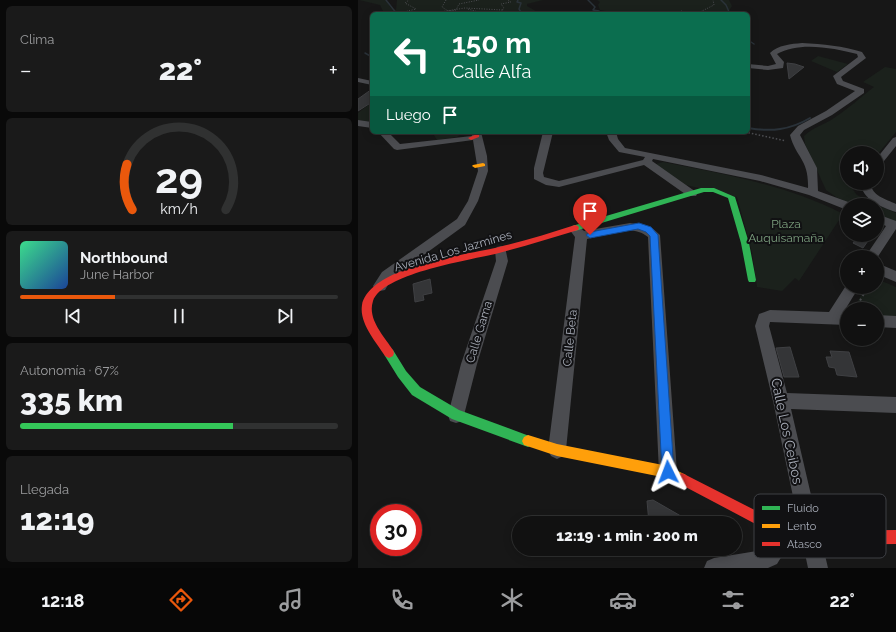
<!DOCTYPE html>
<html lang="es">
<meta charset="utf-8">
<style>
:root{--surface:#111;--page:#1a1a1a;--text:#f1f3f6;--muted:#9c9d9f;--line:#303131;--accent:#ea580c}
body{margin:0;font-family:Raleway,sans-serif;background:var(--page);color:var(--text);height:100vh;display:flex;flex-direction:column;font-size:15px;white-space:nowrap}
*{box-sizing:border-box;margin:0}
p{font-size:13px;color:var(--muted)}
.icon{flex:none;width:22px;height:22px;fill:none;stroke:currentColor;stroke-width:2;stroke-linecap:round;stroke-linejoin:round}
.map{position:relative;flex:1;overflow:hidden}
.drawer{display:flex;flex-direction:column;gap:6px;padding:6px;background:#090909;width:358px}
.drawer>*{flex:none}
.hud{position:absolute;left:12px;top:12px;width:380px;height:122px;border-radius:6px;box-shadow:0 2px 10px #0003,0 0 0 1px var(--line);background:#0b6e4f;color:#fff;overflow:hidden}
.controls{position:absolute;left:482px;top:146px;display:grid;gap:8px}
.controls a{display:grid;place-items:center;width:44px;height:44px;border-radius:50%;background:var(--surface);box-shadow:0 2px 10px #0003,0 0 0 1px var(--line);font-size:20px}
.speed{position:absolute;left:12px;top:504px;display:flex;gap:8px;font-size:20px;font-weight:700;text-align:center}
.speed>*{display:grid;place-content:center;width:52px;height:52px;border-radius:50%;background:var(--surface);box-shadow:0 2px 10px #0003,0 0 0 1px var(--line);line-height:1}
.speed .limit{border:6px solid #d22;background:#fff;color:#111}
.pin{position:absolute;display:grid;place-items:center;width:34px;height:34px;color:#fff;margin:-41px -17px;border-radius:50% 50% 50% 0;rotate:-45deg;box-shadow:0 0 4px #0007}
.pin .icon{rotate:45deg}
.me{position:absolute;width:44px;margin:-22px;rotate:357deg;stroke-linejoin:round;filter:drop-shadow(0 0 3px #0008)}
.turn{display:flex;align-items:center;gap:14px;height:84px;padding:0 16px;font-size:18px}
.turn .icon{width:52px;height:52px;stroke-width:2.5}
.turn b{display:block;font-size:28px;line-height:34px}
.then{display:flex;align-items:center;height:38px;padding:0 16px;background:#0003;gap:8px;font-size:15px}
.big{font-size:30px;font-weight:800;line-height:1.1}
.drawer .tile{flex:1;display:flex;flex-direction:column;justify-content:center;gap:6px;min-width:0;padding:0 14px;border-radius:6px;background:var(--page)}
.drawer .dial{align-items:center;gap:0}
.dial svg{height:104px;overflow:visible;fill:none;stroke:var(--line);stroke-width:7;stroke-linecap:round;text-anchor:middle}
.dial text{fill:var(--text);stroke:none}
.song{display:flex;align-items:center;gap:12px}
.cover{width:48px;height:48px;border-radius:6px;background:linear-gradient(135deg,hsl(150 70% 55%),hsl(220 70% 35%))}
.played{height:4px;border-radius:2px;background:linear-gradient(90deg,var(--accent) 30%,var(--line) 30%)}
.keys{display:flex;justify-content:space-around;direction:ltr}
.heat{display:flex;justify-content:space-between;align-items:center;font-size:22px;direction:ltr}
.charge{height:6px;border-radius:3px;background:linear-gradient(90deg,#34c759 67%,var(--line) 0)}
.trip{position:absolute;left:154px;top:516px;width:230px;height:40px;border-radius:20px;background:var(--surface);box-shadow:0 2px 10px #0003,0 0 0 1px var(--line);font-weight:800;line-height:40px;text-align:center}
.tab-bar{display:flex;height:64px;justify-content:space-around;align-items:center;background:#070707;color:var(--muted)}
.tab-bar .icon{width:28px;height:28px}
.tab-bar .active{color:var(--accent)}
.tab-bar b{font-size:18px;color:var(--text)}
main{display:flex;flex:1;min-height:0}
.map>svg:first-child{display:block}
.green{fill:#1b211c}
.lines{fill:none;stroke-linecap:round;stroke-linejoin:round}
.stream-far1{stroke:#2a3239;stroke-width:1.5}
.stream{stroke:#2a3239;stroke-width:2}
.building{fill:#343537;stroke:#3f4043}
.path-far2{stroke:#4d4e52;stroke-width:1;stroke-dasharray:1 1.5;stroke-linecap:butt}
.path-far1{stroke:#4d4e52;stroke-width:1.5;stroke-dasharray:1.5 2;stroke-linecap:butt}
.path{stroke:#4d4e52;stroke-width:2;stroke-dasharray:2 3;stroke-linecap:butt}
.street{fill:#4b4c50;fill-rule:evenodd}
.fast{fill:#30b455;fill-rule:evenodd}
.slow{fill:#ff9f0a;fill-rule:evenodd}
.jam{fill:#e5322d;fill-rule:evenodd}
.route{fill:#1a73e8;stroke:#114b97}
.labels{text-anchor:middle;stroke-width:4;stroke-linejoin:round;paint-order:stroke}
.park-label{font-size:12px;fill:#7fa381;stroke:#111113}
.street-label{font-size:12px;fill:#a8adb8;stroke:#111113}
.near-street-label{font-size:14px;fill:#a8adb8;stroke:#111113}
.key{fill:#111113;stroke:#3e4045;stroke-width:1}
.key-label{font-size:11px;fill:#a8adb8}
</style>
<main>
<section class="drawer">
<div class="tile"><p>Clima</p>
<div class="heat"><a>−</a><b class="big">22°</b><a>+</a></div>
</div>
<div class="tile dial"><svg viewBox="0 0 100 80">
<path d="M14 69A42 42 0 1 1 86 69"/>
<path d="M14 69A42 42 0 0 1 10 34" stroke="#ea580c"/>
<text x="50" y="56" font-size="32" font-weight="700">29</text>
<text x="50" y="72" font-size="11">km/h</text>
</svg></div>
<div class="tile">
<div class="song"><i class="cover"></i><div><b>Northbound</b><p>June Harbor</p></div></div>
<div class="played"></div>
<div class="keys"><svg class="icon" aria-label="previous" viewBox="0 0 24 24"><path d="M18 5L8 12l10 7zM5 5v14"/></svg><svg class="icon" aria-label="pause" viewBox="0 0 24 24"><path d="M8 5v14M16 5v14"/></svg><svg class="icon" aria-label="next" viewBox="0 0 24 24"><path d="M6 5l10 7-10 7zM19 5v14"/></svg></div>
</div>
<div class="tile"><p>Autonomía · 67%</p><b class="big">335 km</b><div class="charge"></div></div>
<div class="tile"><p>Llegada</p><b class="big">12:19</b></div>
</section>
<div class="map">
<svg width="538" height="568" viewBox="0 0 538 568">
<rect width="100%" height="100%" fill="#171717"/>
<!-- green -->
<path class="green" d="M1 0H28L33 8 38 10 39 0H185L169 4V6L183 14H22L25 11 22 5Z
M239 0H371L374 6 369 14H263L242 10 240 5 242 2Z
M460 56 490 64 479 72 453 61Z
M527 67 538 69V132L519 155V153H489V183H495L493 187 499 195 518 205H494L478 197 468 190 447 144 446 136C455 127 466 125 476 118 490 109 503 97 516 87L505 82Z
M14 102V122L0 120V113Z
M74 132H104L105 133 99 137 79 140Z
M305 162C365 174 429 185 485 214L441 281 437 278 424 291 399 287 394 252 379 197 328 185 299 166 298 164Z
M519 205 538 213V222L519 215Z
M519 279 538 287V318L519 317V309H495L508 287H519Z"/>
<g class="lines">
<!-- stream-far1 -->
<path class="stream-far1" d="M28 0 39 14
M160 0 159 2 163 3 161 9 164 14
M230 0 237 7 235 10 241 11V14
M363 0 368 5 372 14
M390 40 396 44
M7 53 14 57"/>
<!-- stream -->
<path class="stream" d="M390 128C413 132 432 130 452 118"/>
</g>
<!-- building -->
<path class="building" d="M429 63 437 64 446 67 431 79Z
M14 89V102L0 111V99Z
M501 235H514L505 248 495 243Z
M72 279 74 293 65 295 66 300 57 302 55 284Z
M432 347 441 377H426L418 348Z
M472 351 491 352 499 377 479 375 477 368 471 367 468 357H474Z
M295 500 335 523H291L289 501Z"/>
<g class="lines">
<!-- path-far2 -->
<path class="path-far2" d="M88 0 84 7 90 11 98 10 101 4 121 0
M110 9 127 14
M97 11 101 14
M45 14 46 12 58 9 47 3 51 0
M69 14 107 8 145 10
M141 14 146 8 143 4 153 2 149 0
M319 14 323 11 333 14
M338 14 356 5 355 0"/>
<!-- path-far1 -->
<path class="path-far1" d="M387 132 428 141"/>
<!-- path -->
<path class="path" d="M497 309 510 287"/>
<!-- street -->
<path class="street" d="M444 43C465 44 485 46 504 52L508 58 483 77 485 81 506 89V93L474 115 446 130 442 135 459 168 460 191 493 203 494 205H489V210L451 195 402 181 295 159 294 161 338 192 339 194 338 196H330L286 165 201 187 188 185 176 179V168L185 132H195L185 173 186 177 201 181 285 160 287 157 261 152 251 140 248 132H258L260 139 267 148 403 175 450 188C451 159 438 158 432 135L440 126 468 111 497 91 479 84 475 76 500 57 499 54C476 48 441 41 419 54L426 62 425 68 410 70 390 68V64L410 66 418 64 412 53C420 45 433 44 444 43Z
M0 78 14 81V85L0 82Z
M0 120 14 122V128L0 126Z
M20 132H30L42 144 114 136 113 132H123L129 156 130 171 120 201 107 225 34 278 27 290 22 291 17 290 15 286 24 272 99 219 110 201 120 171 115 140 39 150 36 149Z
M538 137V146L522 166 519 167V158L535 138Z
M503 183H513C513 196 528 199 538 204V212C525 208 503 199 503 183Z
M519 214 538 221V229L519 258 507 257 528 226 519 222Z
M272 223 293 227 302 235 319 472 316 478 310 481 304 478 301 472 290 237C274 223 247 235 229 239L208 450 205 456 199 459 193 456 190 450 217 237 211 229 217 225 221 226 226 231Z
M143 246 147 247 150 261 119 364 106 415 104 421 98 423 92 421 90 415 103 364 138 261 137 250 139 247Z
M519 263 538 271V282L519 274Z
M489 284V287H501L485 313H489V325L412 322 411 326 429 393 538 397V413L433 409 470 568H450L415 401 397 326 401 314 412 310 471 312Z
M519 315 538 316V328L519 327Z
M428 523 435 526 438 533 419 564 410 568H346L349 561 356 558 405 550 421 526Z"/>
<!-- fast -->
<path class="fast" d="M343 188H356L377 197 391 243 398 280 397 282H391L390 280 383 243 370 198 355 192H346L217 231 213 228 214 226Z
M31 348 35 350 48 371 62 387 101 410 174 437 176 441 174 445 170 447 94 419 54 395 40 377 27 356 26 353 27 350Z"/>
<!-- slow -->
<path class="slow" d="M125 163 127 164V166L117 168 114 166 115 165Z
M170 435 199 444 310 466 328 475 330 479 328 483 324 485 309 478 199 456 166 445 164 441 166 437Z"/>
<!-- jam -->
<path class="jam" d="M119 134 121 135V137L113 140 110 138Z
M217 225 220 226 221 228 220 230C194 238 167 246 141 253 113 260 25 273 15 301 9 319 26 336 35 350L36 353 35 356 31 358 27 356C18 342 1 323 4 305 12 266 108 255 141 247 167 241 192 233 217 225Z
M324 473 430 527 452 531 538 530V544L452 545 428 540 320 483 318 479 320 475Z"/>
</g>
<!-- route -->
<path class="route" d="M281 223 293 227 300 235 316 472 314 477 310 479 306 477 304 472 292 236 288 232 280 229 232 238 228 235 232 232Z"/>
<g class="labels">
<!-- park labels -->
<g class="park-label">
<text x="428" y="228">Plaza<tspan x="428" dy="14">Auquisamaña</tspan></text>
</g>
<!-- street labels -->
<g class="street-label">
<text transform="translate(95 251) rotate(-16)" y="4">Avenida Los Jazmines</text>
<text transform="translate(121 332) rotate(-73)" y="4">Calle Gama</text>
<text transform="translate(212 338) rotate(-84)" y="4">Calle Beta</text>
</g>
<!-- near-street labels -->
<g class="near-street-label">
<text transform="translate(429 431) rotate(78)" y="5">Calle Los Ceibos</text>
</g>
</g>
<!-- legend -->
<rect x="396" y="494" width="132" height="64" rx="6" class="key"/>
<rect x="404" y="506" width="18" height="4" fill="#30b455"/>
<rect x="404" y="524" width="18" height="4" fill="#ff9f0a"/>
<rect x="404" y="542" width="18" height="4" fill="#e5322d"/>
<g class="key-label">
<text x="429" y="512">Fluido</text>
<text x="429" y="530">Lento</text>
<text x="429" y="548">Atasco</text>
</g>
</svg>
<div class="controls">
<a><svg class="icon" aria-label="sound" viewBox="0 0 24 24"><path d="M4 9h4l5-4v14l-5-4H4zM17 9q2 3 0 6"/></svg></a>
<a><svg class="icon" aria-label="layers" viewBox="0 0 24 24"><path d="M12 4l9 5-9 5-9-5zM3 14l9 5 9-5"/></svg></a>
<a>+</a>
<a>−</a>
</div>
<div class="speed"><div class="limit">30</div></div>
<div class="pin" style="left:232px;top:235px;background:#d93025"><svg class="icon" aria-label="arrive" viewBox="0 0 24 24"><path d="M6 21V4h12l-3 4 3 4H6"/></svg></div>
<svg class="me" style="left:310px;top:472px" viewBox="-20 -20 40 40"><path d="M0-17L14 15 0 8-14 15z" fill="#1a73e8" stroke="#fff" stroke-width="4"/></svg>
<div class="trip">12:19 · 1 min · 200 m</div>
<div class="hud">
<div class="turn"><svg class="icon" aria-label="left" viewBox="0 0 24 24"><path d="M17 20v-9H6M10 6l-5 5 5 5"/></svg><div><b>150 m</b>Calle Alfa</div></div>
<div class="then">Luego<svg class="icon" aria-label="arrive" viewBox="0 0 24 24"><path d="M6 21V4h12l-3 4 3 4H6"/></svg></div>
</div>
</div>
</main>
<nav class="tab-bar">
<b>12:18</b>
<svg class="icon active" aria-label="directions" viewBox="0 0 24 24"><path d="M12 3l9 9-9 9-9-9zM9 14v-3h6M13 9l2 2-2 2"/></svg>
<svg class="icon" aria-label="music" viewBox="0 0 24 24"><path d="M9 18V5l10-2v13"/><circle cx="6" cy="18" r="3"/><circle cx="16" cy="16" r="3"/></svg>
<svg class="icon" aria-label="phone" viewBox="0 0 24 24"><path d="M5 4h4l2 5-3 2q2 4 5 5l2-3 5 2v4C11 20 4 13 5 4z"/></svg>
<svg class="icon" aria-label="climate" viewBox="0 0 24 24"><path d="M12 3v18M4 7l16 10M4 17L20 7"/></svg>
<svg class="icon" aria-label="car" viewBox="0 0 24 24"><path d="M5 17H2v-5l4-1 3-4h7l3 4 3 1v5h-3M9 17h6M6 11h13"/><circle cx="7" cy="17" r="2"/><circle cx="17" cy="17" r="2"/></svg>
<svg class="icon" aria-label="filters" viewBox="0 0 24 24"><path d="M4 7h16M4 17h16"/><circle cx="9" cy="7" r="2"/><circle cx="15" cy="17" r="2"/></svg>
<b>22°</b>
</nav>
